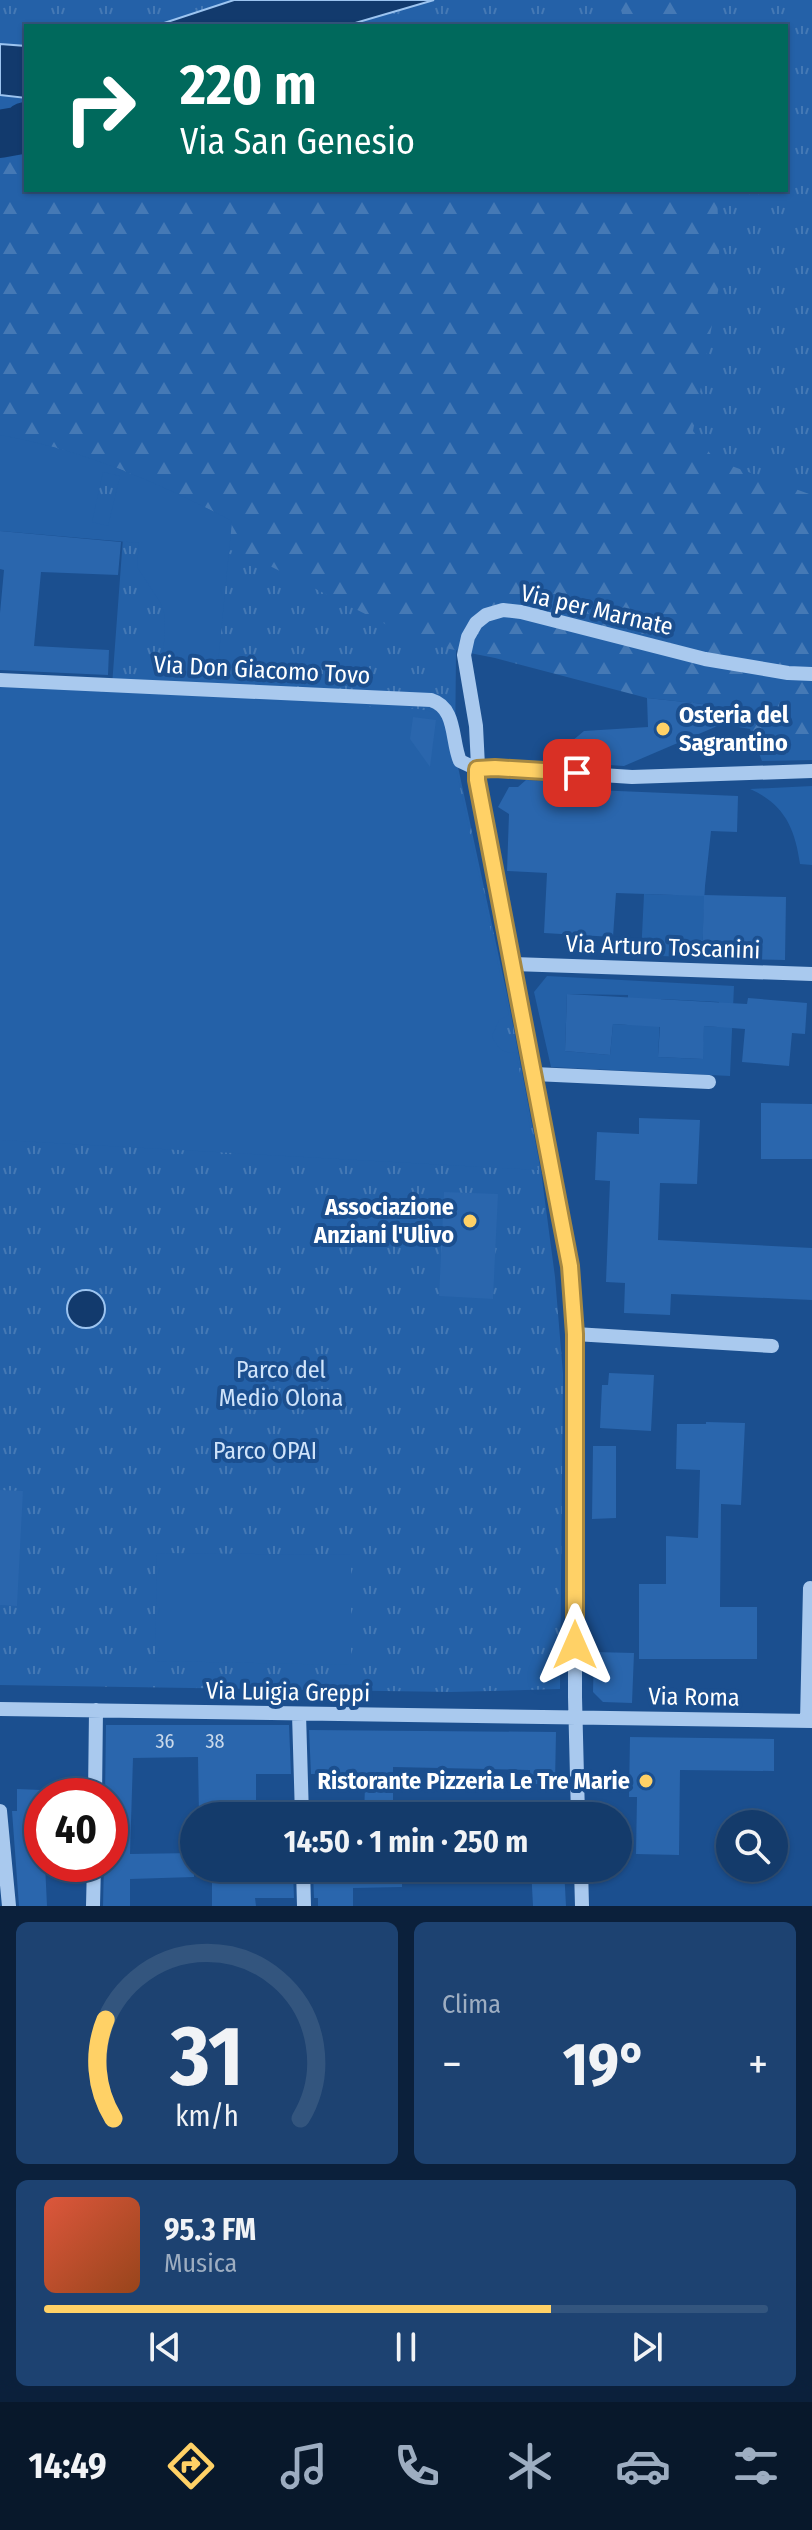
<!DOCTYPE html>
<html lang="it">
<meta charset="utf-8">
<style>
:root{--surface:#143b6b;--page:#1d4271;--text:#f1f3f6;--muted:#9dadc1;--line:#33557e;--accent:#ffd166}
body{margin:0;font-family:"Fira Sans Condensed",sans-serif;background:var(--page);color:var(--text);height:100vh;display:flex;flex-direction:column;font-size:30px;white-space:nowrap}
*{box-sizing:border-box;margin:0}
p{font-size:26px;color:var(--muted)}
.icon{flex:none;width:44px;height:44px;fill:none;stroke:currentColor;stroke-width:2;stroke-linecap:round;stroke-linejoin:round}
.map{position:relative;height:1906px;overflow:hidden}
.panel{display:flex;flex-direction:column;gap:16px;padding:16px;background:#0b203b;flex:1}
.panel>*{flex:none}
.guide{position:absolute;left:24px;top:24px;width:764px;height:168px;border-radius:0px;box-shadow:0 2px 6px #0004,0 0 0 2px var(--line);background:#00695c;color:#fff;overflow:hidden}
.tools{position:absolute;left:716px;top:1810px;display:grid;gap:16px}
.tools a{display:grid;place-items:center;width:72px;height:72px;border-radius:50%;background:var(--surface);box-shadow:0 2px 6px #0004,0 0 0 2px var(--line);font-size:40px}
.speed{position:absolute;left:24px;top:1778px;display:flex;gap:16px;font-size:40px;font-weight:700;text-align:center}
.speed>*{display:grid;place-content:center;width:104px;height:104px;border-radius:50%;background:var(--surface);box-shadow:0 2px 6px #0004,0 0 0 2px var(--line);line-height:1}
.speed .limit{border:12px solid #d22;background:#fff;color:#111}
.pin{position:absolute;display:grid;place-items:center;width:68px;height:68px;color:#fff;margin:-34px;border-radius:16px;box-shadow:0 4px 12px #0006}
.me{position:absolute;width:88px;margin:-44px;rotate:0deg;stroke-linejoin:round;filter:drop-shadow(0 0 6px #0008)}
.turn{display:flex;align-items:center;gap:28px;height:168px;padding:0 24px;font-size:36px}
.turn .icon{width:104px;height:104px;stroke-width:2.5}
.turn b{display:block;font-size:56px;line-height:68px}
.big{font-size:60px;font-weight:700;line-height:1.1}
.panel .tile{flex:1;display:flex;flex-direction:column;justify-content:center;gap:12px;min-width:0;padding:0 28px;border-radius:12px;background:var(--page)}
.panel .dial{align-items:center;gap:0}
.dial svg{height:208px;overflow:visible;fill:none;stroke:var(--line);stroke-width:7;stroke-linecap:round;text-anchor:middle}
.dial text{fill:var(--text);stroke:none}
.song{display:flex;align-items:center;gap:24px}
.cover{width:96px;height:96px;border-radius:12px;background:linear-gradient(135deg,hsl(10 70% 55%),hsl(20 70% 35%))}
.played{height:8px;border-radius:4px;background:linear-gradient(90deg,var(--accent) 70%,var(--line) 70%)}
.keys{display:flex;justify-content:space-around;direction:ltr}
.heat{display:flex;justify-content:space-between;align-items:center;font-size:44px;direction:ltr}
.panel .tiles{flex:1;display:grid;gap:16px;grid-template-columns:1fr 1fr}
.tile:last-child{grid-column:span 2}
.trip{position:absolute;left:180px;top:1802px;width:452px;height:80px;border-radius:40px;background:var(--surface);box-shadow:0 2px 6px #0004,0 0 0 2px var(--line);font-weight:700;line-height:80px;text-align:center}
.dock{display:flex;height:128px;justify-content:space-around;align-items:center;background:#08182b;color:var(--muted)}
.dock .icon{width:56px;height:56px}
.dock .selected{color:var(--accent)}
.dock b{font-size:36px;color:var(--text)}
.map>svg:first-child{display:block}
.grass{fill:url(#grass-tufts);fill-rule:evenodd}
.forest{fill:url(#forest-firs)}
.garden{fill:#2461a8;fill-rule:evenodd}
.water{fill:#123a6d;stroke:#9cc4f0;stroke-width:2}
.lines{fill:none;stroke-linecap:round;stroke-linejoin:round}
.river{stroke:#123a6d;stroke-width:48}
.building{fill:#2a66ad}
.minor{stroke:#a9c9ee;stroke-width:14}
.route-casing{stroke:#a68842;stroke-width:20}
.route{stroke:#ffd166;stroke-width:14}
.poi-dot{fill:#ffd166;stroke:#1b4f8f;stroke-width:3}
.labels{text-anchor:middle;stroke-width:8;stroke-linejoin:round;paint-order:stroke}
.number-label{font-size:20px;fill:#cad9ea}
.street-label{font-size:24px;fill:#fff;stroke:#1b4f8f}
.poi-label{font-size:24px;font-weight:bold;fill:#fff;stroke:#1b4f8f;text-anchor:end}
.park-label{font-size:24px;fill:#cfe3fa;stroke:#1b4f8f}
</style>
<div class="map">
<svg width="812" height="1906" viewBox="0 0 812 1906">
<defs>
<pattern id="grass-tufts" width="24" height="20" patternUnits="userSpaceOnUse" patternTransform="scale(2)"><rect width="24" height="20" fill="#2461a8"/><path d="M3 7l-1-3M5 7V3M7 7l1-3M15 17l-1-3M17 17v-4M19 17l1-3" fill="none" stroke="#4579b5"/></pattern>
<pattern id="forest-firs" width="22" height="20" patternUnits="userSpaceOnUse" patternTransform="scale(2)"><rect width="22" height="20" fill="#2461a8"/><path d="M5 1l3.5 6h-7zM16 11l3.5 6h-7z" fill="#4579b5"/></pattern>
</defs>
<rect width="100%" height="100%" fill="#1b4f8f"/>
<!-- grass -->
<path class="grass" d="M0 0H812V644L456 650 455 753 508 999 541 1171 555 1277 563 1374 560 1689 451 1692 0 1685V680L112 686 123 538 0 521ZM26 26H786V190H26Z"/>
<!-- forest -->
<path class="forest" d="M618 0H691L701 26H646L644 22 624 20Z
M26 137V190H717L720 280 693 431 715 460 812 495V760L762 761 750 729 722 724 713 705 647 698 495 658 425 644 240 551 228 550 232 521C156 482 85 450 0 435V143Z"/>
<!-- garden -->
<path class="garden" d="M0 435C84 450 157 482 232 521L217 673 163 669 165 615 160 602 137 567 139 543 0 531ZM103 472 120 476 108 526 92 522Z
M0 686 418 709 434 712 447 727 509 1015 499 1020 492 1036C497 1048 502 1053 516 1053L538 1170 0 1140Z
M812 786V865L800 864C795 828 784 804 750 789Z
M675 882 705 884 702 958 641 955 644 894 674 895Z
M547 976 734 986 730 1076 551 1067 534 992ZM567 994 628 995 627 1025 613 1024 610 1055 565 1051ZM661 999 719 1002 718 1027 704 1026 702 1059 658 1057Z
M157 1553 351 1555V1665L155 1661Z"/>
<!-- water -->
<path class="water" d="M234 0H434L345 26H155Z
M0 44 26 46V98L0 95Z
M67 1309a19 19 0 1 1 38 0a19 19 0 1 1-38 0Z"/>
<g class="lines">
<!-- river -->
<path class="river" d="M0 134 22 130 26 126"/>
</g>
<!-- building -->
<path class="building" d="M0 531 121 542 118 575 41 572 34 646 109 650 108 675 0 670V613L4 570 0 569Z
M647 698 713 705 722 724 624 766 548 761 584 731 648 727Z
M413 717 436 720 430 767 410 739Z
M526 780 583 784 570 789 738 796 737 832 711 831 704 895 786 897 785 960 702 958 704 896 616 893 613 937 544 933 547 873 507 871 509 814 498 807 509 787H518Z
M567 994 747 1004 748 998 807 1003 805 1034 792 1033 789 1066 742 1062 745 1029 704 1026 703 1059 658 1057 660 1027 613 1024 610 1055 565 1051Z
M761 1103 812 1104V1159H761Z
M639 1118 700 1120 697 1184 660 1183 658 1240 812 1248V1300L671 1294 670 1315 624 1313 625 1283 606 1282 610 1181 595 1180 597 1132 639 1134Z
M444 1192 498 1194 493 1299 439 1296Z
M609 1373 654 1375 651 1431 600 1428 602 1385H608Z
M706 1422 745 1423 741 1505 721 1504 720 1607H757V1659H639V1584H666V1536L698 1538 700 1470 676 1469 677 1424H706Z
M593 1446H616V1518L592 1519Z
M0 1490 23 1491 17 1606 0 1605Z
M594 1652 634 1653 632 1703 603 1702 593 1692Z
M106 1725H289L291 1774H256V1803L224 1804V1816H199L198 1757 133 1758 130 1854 194 1853V1877L130 1879V1906H103L104 1864H110V1796H105Z
M309 1730 556 1732 555 1784H530V1770L393 1767V1816H364L365 1785 331 1786V1774H311Z
M630 1737 774 1739V1771L680 1770 679 1855 636 1854 637 1797H629Z
M17 1789 42 1790V1864H45L47 1906H19L12 1811H17Z
M212 1868H244V1872H293L294 1898H255L256 1906H212Z
M318 1868H402V1887L353 1888V1906H318V1898H314L313 1871H318Z
M531 1868H564L566 1906H533Z"/>
<g class="lines">
<!-- minor -->
<path class="minor" d="M0 680 431 700C457 708 451 740 460 761L477 769 495 768 632 777 812 771
M513 964 812 974
M534 1074 709 1082
M575 1334 772 1346
M0 1709 812 1721
M299 1714 302 1816
M807 1721 810 1588
M95 1796 96 1710
M0 1811 9 1906
M578 1816 575 1697V1334L568 1255 480 806 476 726 464 655 468 637 476 623 486 615 503 610 521 612 705 659 788 673 812 674
M303 1868 304 1906
M581 1868 582 1906
M93 1906 94 1864"/>
</g>
<g class="lines">
<!-- route casing -->
<g class="route-casing">
<path id="route" d="M575 1645V1334L570 1266 477 780V769L495 768 577 773"/>
</g>
<!-- route -->
<use href="#route" class="route"/>
</g>
<!-- markers -->
<g class="poi-dot">
<circle cx="663" cy="729" r="8"/>
<circle cx="470" cy="1221" r="8"/>
<circle cx="646" cy="1781" r="8"/>
</g>
<g class="labels">
<!-- number labels -->
<g class="number-label">
<text x="165" y="1748">36</text>
<text x="215" y="1748">38</text>
</g>
<!-- street labels -->
<g class="street-label">
<text transform="translate(597 610) rotate(13)" y="8">Via per Marnate</text>
<text transform="translate(262 670) rotate(3)" y="8">Via Don Giacomo Tovo</text>
<text transform="translate(663 947) rotate(2)" y="8">Via Arturo Toscanini</text>
<text transform="translate(288 1692) rotate(1)" y="8">Via Luigia Greppi</text>
<text transform="translate(694 1697) rotate(1)" y="8">Via Roma</text>
</g>
<!-- poi labels -->
<g class="poi-label">
<text x="679" y="723" text-anchor="start">Osteria del<tspan x="679" dy="28">Sagrantino</tspan></text>
<text x="454" y="1215">Associazione<tspan x="454" dy="28">Anziani l'Ulivo</tspan></text>
<text x="630" y="1789">Ristorante Pizzeria Le Tre Marie</text>
</g>
<!-- park labels -->
<g class="park-label">
<text x="281" y="1378">Parco del<tspan x="281" dy="28">Medio Olona</tspan></text>
<text x="265" y="1459">Parco OPAI</text>
</g>
</g>
</svg>
<div class="tools">
<a><svg class="icon" aria-label="search" viewBox="0 0 24 24"><circle cx="10" cy="10" r="6"/><path d="M15 15l6 6"/></svg></a>
</div>
<div class="speed"><div class="limit">40</div></div>
<div class="pin" style="left:577px;top:773px;background:#d93025"><svg class="icon" aria-label="arrive" viewBox="0 0 24 24"><path d="M6 21V4h12l-3 4 3 4H6"/></svg></div>
<svg class="me" style="left:575px;top:1645px" viewBox="-20 -20 40 40"><path d="M0-17L14 15 0 8-14 15z" fill="#ffd166" stroke="#fff" stroke-width="4"/></svg>
<div class="trip">14:50 · 1 min · 250 m</div>
<div class="guide">
<div class="turn"><svg class="icon" aria-label="right" viewBox="0 0 24 24"><path d="M7 20v-9h11M14 6l5 5-5 5"/></svg><div><b>220 m</b>Via San Genesio</div></div>
</div>
</div>
<section class="panel">
<div class="tiles">
<div class="tile dial"><svg viewBox="0 0 100 80">
<path d="M14 69A42 42 0 1 1 86 69"/>
<path d="M14 69A42 42 0 0 1 11 31" stroke="#ffd166"/>
<text x="50" y="56" font-size="32" font-weight="700">31</text>
<text x="50" y="72" font-size="11">km/h</text>
</svg></div>
<div class="tile"><p>Clima</p>
<div class="heat"><a>−</a><b class="big">19°</b><a>+</a></div>
</div>
<div class="tile">
<div class="song"><i class="cover"></i><div><b>95.3 FM</b><p>Musica</p></div></div>
<div class="played"></div>
<div class="keys"><svg class="icon" aria-label="previous" viewBox="0 0 24 24"><path d="M18 5L8 12l10 7zM5 5v14"/></svg><svg class="icon" aria-label="pause" viewBox="0 0 24 24"><path d="M8 5v14M16 5v14"/></svg><svg class="icon" aria-label="next" viewBox="0 0 24 24"><path d="M6 5l10 7-10 7zM19 5v14"/></svg></div>
</div>
</div>
</section>
<nav class="dock">
<b>14:49</b>
<svg class="icon selected" aria-label="directions" viewBox="0 0 24 24"><path d="M12 3l9 9-9 9-9-9zM9 14v-3h6M13 9l2 2-2 2"/></svg>
<svg class="icon" aria-label="music" viewBox="0 0 24 24"><path d="M9 18V5l10-2v13"/><circle cx="6" cy="18" r="3"/><circle cx="16" cy="16" r="3"/></svg>
<svg class="icon" aria-label="phone" viewBox="0 0 24 24"><path d="M5 4h4l2 5-3 2q2 4 5 5l2-3 5 2v4C11 20 4 13 5 4z"/></svg>
<svg class="icon" aria-label="climate" viewBox="0 0 24 24"><path d="M12 3v18M4 7l16 10M4 17L20 7"/></svg>
<svg class="icon" aria-label="car" viewBox="0 0 24 24"><path d="M5 17H2v-5l4-1 3-4h7l3 4 3 1v5h-3M9 17h6M6 11h13"/><circle cx="7" cy="17" r="2"/><circle cx="17" cy="17" r="2"/></svg>
<svg class="icon" aria-label="filters" viewBox="0 0 24 24"><path d="M4 7h16M4 17h16"/><circle cx="9" cy="7" r="2"/><circle cx="15" cy="17" r="2"/></svg>
</nav>
